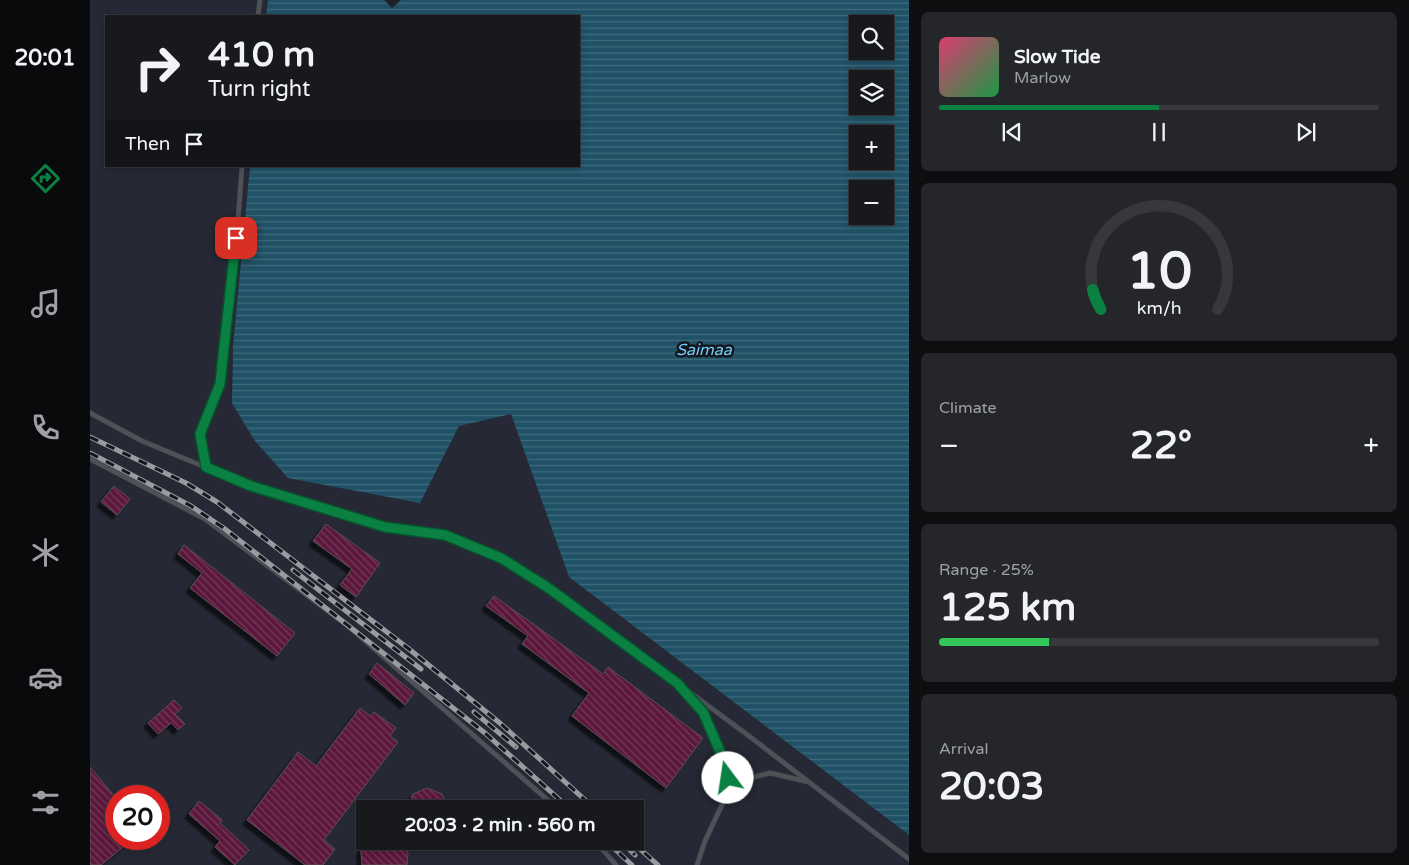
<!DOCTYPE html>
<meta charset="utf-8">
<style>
:root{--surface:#17191d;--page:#24262a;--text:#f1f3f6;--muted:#9ea0a4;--line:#36383b;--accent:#0b8043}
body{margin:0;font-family:"Varela Round",sans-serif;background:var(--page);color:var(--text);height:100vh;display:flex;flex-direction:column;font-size:19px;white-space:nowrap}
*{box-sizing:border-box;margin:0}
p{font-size:16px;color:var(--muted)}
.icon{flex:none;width:28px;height:28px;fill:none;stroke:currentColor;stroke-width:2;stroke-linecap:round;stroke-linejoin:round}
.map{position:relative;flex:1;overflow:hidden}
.drawer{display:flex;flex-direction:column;gap:12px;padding:12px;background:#0d0e10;width:500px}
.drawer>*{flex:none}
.guide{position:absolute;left:15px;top:15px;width:475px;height:152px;border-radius:0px;box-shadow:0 2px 8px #0003,0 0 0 1px var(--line);background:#17191d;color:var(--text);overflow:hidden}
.controls{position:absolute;left:759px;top:15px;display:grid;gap:10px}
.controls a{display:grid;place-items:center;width:45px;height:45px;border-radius:0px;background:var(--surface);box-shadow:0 2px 8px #0003,0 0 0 1px var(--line);font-size:25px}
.speed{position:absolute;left:15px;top:785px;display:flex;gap:10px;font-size:25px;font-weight:700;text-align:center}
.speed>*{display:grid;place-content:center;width:65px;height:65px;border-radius:50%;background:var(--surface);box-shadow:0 2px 8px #0003,0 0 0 1px var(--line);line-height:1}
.speed .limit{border:8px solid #d22;background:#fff;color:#111}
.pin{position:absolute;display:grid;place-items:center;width:42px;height:42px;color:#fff;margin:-21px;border-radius:10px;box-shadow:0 2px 8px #0006}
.me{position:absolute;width:55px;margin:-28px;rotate:346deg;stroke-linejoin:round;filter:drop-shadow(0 0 4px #0008)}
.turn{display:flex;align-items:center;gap:18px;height:105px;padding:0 20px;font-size:22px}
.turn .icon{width:65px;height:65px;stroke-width:2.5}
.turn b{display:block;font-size:35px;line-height:42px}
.then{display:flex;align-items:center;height:48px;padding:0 20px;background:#0003;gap:10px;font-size:19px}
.big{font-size:38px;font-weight:700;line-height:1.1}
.drawer .widget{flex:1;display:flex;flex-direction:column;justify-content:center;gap:8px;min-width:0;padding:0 18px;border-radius:8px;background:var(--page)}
.drawer .dial{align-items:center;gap:0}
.dial svg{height:130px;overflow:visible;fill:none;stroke:var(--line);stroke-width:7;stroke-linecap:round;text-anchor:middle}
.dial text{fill:var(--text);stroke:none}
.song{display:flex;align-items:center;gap:15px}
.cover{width:60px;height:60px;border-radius:8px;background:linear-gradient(135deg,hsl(340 70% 55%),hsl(140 70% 35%))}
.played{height:5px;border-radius:2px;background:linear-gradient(90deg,var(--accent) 50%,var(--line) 50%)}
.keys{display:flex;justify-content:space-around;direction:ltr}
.heat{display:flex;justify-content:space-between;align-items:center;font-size:28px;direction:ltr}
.charge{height:8px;border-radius:4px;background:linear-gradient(90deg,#34c759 25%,var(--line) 0)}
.trip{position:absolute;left:266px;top:800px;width:288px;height:50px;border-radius:0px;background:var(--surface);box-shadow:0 2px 8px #0003,0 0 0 1px var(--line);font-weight:700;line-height:50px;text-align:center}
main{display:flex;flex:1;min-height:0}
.dock{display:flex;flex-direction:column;width:90px;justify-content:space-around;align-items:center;background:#090a0c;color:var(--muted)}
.dock .icon{width:35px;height:35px}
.dock .on{color:var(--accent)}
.dock b{font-size:22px;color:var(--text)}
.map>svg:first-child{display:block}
.built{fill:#262935;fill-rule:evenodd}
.water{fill:url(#water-rules);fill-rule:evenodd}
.building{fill:url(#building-back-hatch);stroke:#585053;filter:url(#shadow)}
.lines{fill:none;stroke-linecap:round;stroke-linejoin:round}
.service-casing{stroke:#3d3e44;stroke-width:5.5}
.service{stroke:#4f5159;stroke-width:4.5}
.rail-casing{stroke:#9a9ba1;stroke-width:5}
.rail{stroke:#16171e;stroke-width:3;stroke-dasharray:9;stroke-linecap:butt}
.route-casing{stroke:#07532c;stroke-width:12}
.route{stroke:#0b8043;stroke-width:9}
.labels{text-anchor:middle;stroke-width:5;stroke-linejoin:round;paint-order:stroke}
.water-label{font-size:16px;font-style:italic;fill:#6fcef9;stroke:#16171e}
</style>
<main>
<nav class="dock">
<b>20:01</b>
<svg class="icon on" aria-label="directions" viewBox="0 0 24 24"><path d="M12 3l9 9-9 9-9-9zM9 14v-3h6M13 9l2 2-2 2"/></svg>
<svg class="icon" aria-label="music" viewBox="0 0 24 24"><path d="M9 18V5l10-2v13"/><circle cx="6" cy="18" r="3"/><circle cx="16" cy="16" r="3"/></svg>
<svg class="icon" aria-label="phone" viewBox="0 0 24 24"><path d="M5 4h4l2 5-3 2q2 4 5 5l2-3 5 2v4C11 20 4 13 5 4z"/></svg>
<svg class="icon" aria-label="climate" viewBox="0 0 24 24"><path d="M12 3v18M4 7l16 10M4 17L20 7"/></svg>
<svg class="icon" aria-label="car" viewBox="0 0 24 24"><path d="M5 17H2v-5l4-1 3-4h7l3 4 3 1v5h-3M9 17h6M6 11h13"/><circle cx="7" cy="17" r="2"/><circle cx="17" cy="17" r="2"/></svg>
<svg class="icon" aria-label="filters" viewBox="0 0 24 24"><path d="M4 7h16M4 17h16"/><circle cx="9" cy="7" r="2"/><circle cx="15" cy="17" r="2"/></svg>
</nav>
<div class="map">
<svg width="819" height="865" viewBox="0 0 819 865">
<defs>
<pattern id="water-rules" width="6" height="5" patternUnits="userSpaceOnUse" patternTransform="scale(1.25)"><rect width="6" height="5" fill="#205267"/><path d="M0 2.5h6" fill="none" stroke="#406b7d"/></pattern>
<pattern id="building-back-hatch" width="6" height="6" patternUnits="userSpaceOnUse" patternTransform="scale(1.25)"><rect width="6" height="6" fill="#5c193c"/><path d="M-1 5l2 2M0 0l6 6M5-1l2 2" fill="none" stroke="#733a58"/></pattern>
<filter id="shadow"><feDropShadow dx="-4.5" dy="4.5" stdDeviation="1" flood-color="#0009"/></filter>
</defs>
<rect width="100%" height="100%" fill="#1f2127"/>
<!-- built -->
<path class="built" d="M0 0H178L176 16H16V166H160L143 346 141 392 330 503 369 426 421 414 479 577 819 835V865H0ZM26 796H69V839H26ZM275 809H545V841H275Z"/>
<!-- water -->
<path class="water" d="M178 0H294L302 8 311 0H819V835L479 577 421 414 369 426 330 503 198 478 165 441 142 403 143 346 160 166H489V16H176ZM768 24H795V51H768ZM768 79H795V106H768ZM768 134H795V161H768ZM768 189H795V216H768Z"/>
<!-- building -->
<path class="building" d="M24 486 40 499 27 515 11 502Z
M236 524 290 563 266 597 250 585 262 569 223 541Z
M94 545 205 633 187 656 100 588 112 573 88 554Z
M404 596 513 674 518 667 613 738 576 788 482 716 499 693 432 644 438 636 396 606Z
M287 663 324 693 315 705 279 674Z
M84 700 92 708 85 714 95 724 88 730 81 723 68 734 58 723Z
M270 708 280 716 284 712 306 728 300 736 308 742 234 840 245 849 233 865H215L157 820 208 752 226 766Z
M0 767 26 798V839H43L11 865H0Z
M337 788 352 794 358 809H318L323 794Z
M109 801 132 820 130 823 159 850 145 865 125 847 130 841 99 814Z
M275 841H312L318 853 317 865H272L271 851Z"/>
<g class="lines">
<!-- service casing -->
<g class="service-casing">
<path id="service" d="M168 16 170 0
M0 413 52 441 161 486 295 527 355 535 411 558 460 589 659 736 819 859
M0 459 115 519 258 626 468 809
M116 467 110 434 130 384 144 276 152 166
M595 692C621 721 635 751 639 790
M505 841 526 865
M607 865 615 841 639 790 656 779 680 773 719 782"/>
</g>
<!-- service -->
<use href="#service" class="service"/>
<!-- rail casing -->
<g class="rail-casing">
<path id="rail" d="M0 437 96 483 127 502 319 649 411 724 505 809
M0 453 101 506 135 529 395 733 480 809
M203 570 331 669
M384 712 426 747
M516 841 542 865
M530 841 545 855
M541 841 568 865"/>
</g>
<!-- rail -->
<use href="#rail" class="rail"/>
</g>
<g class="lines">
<!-- route casing -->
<g class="route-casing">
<path id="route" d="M146 238 130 384 110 434 116 467 161 486 295 527 355 535 411 558 460 589 587 683 613 712 636 765 638 778"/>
</g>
<!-- route -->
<use href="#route" class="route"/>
</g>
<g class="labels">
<!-- water labels -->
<g class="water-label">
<text x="614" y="355">Saimaa</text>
</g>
</g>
</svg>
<div class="controls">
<a><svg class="icon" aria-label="search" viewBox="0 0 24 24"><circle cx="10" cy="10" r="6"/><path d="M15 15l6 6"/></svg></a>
<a><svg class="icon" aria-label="layers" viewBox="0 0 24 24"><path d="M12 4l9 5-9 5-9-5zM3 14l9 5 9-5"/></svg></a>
<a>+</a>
<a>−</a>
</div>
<div class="speed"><div class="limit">20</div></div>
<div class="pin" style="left:146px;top:238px;background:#d93025"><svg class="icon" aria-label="arrive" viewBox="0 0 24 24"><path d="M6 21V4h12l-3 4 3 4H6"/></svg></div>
<svg class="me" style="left:638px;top:778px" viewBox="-20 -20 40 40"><circle r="19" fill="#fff"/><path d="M0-13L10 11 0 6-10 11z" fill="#0b8043"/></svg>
<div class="trip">20:03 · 2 min · 560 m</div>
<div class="guide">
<div class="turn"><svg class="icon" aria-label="right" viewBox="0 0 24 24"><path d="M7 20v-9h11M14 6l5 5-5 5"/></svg><div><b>410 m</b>Turn right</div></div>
<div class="then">Then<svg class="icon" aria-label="arrive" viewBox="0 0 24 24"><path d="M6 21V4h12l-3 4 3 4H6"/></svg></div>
</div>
</div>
<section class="drawer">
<div class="widget">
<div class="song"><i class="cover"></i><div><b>Slow Tide</b><p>Marlow</p></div></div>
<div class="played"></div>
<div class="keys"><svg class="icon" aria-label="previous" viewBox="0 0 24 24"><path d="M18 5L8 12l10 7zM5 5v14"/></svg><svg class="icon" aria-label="pause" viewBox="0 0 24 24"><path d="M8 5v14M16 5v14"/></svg><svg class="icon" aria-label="next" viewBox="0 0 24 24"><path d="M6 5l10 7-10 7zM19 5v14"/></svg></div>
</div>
<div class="widget dial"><svg viewBox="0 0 100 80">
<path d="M14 69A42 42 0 1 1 86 69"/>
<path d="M14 69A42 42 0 0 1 9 57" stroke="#0b8043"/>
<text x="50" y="56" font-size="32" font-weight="700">10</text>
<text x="50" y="72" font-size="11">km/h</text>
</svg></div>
<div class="widget"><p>Climate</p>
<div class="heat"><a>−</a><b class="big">22°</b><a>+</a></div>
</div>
<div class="widget"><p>Range · 25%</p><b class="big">125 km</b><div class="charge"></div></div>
<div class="widget"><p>Arrival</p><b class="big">20:03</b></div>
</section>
</main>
